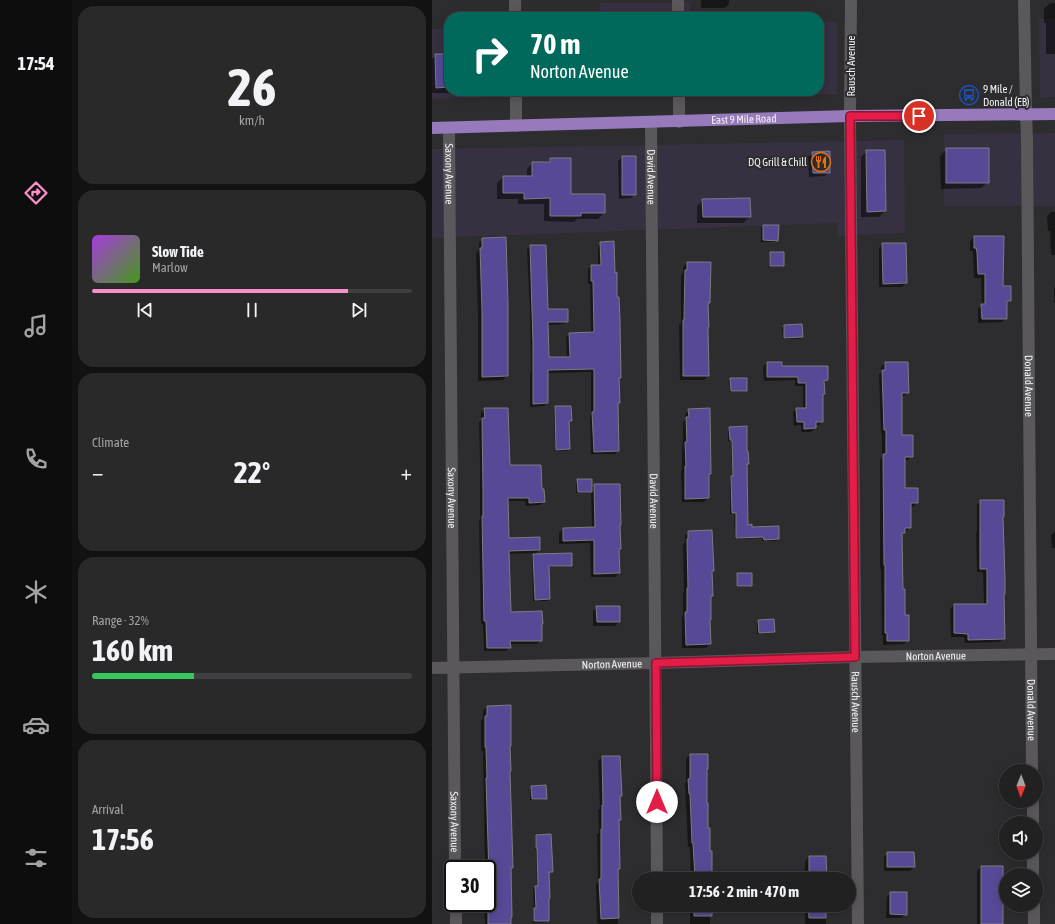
<!DOCTYPE html>
<meta charset="utf-8">
<style>
:root{--surface:#222122;--page:#2a292a;--text:#f1f3f6;--muted:#a2a3a5;--line:#3f3e40;--accent:#fa8fc8}
body{margin:0;font-family:"Asap Condensed",sans-serif;background:var(--page);color:var(--text);height:100vh;display:flex;flex-direction:column;font-size:15px;white-space:nowrap}
*{box-sizing:border-box;margin:0}
p{font-size:13px;color:var(--muted)}
.icon{flex:none;width:22px;height:22px;fill:none;stroke:currentColor;stroke-width:2;stroke-linecap:round;stroke-linejoin:round}
.map{position:relative;flex:1;overflow:hidden}
.sheet{display:flex;flex-direction:column;gap:6px;padding:6px;background:#131213;width:360px}
.sheet>*{flex:none}
.top-card{position:absolute;left:12px;top:12px;width:380px;height:84px;border-radius:16px;box-shadow:0 2px 10px #0003,0 0 0 1px var(--line);background:#00695c;color:#fff;overflow:hidden}
.needle{width:26px;rotate:181deg}
.buttons{position:absolute;left:567px;top:764px;display:grid;gap:8px}
.buttons a{display:grid;place-items:center;width:44px;height:44px;border-radius:50%;background:var(--surface);box-shadow:0 2px 10px #0003,0 0 0 1px var(--line);font-size:20px}
.speed{position:absolute;left:12px;top:860px;display:flex;gap:8px;font-size:20px;font-weight:700;text-align:center}
.speed>*{display:grid;place-content:center;width:52px;height:52px;border-radius:50%;background:var(--surface);box-shadow:0 2px 10px #0003,0 0 0 1px var(--line);line-height:1}
.speed .limit{border:2px solid #111;border-radius:6px;background:#fff;color:#111}
.pin{position:absolute;display:grid;place-items:center;width:34px;height:34px;color:#fff;margin:-17px;border:2px solid #fff;border-radius:50%;box-shadow:0 1px 4px #0007}
.me{position:absolute;width:44px;margin:-22px;rotate:0deg;stroke-linejoin:round;filter:drop-shadow(0 0 3px #0008)}
.turn{display:flex;align-items:center;gap:14px;height:84px;padding:0 20px;font-size:18px}
.turn .icon{width:52px;height:52px;stroke-width:2.5}
.turn b{display:block;font-size:28px;line-height:34px}
.big{font-size:30px;font-weight:700;line-height:1.1}
.sheet .tile{flex:1;display:flex;flex-direction:column;justify-content:center;gap:6px;min-width:0;padding:0 14px;border-radius:16px;background:var(--page)}
.sheet .dial{align-items:center;gap:0}
.dial b{font-size:52px;line-height:1}
.song{display:flex;align-items:center;gap:12px}
.cover{width:48px;height:48px;border-radius:6px;background:linear-gradient(135deg,hsl(280 70% 55%),hsl(100 70% 35%))}
.played{height:4px;border-radius:2px;background:linear-gradient(90deg,var(--accent) 80%,var(--line) 80%)}
.keys{display:flex;justify-content:space-around;direction:ltr}
.heat{display:flex;justify-content:space-between;align-items:center;font-size:22px;direction:ltr}
.charge{height:6px;border-radius:3px;background:linear-gradient(90deg,#34c759 32%,var(--line) 0)}
.trip{position:absolute;left:200px;top:872px;width:224px;height:40px;border-radius:20px;background:var(--surface);box-shadow:0 2px 10px #0003,0 0 0 1px var(--line);font-weight:700;line-height:40px;text-align:center}
main{display:flex;flex:1;min-height:0}
.tabs{display:flex;flex-direction:column;width:72px;justify-content:space-around;align-items:center;background:#0e0d0e;color:var(--muted)}
.tabs .icon{width:28px;height:28px}
.tabs .selected{color:var(--accent)}
.tabs b{font-size:18px;color:var(--text)}
.map>svg:first-child{display:block}
.commercial{fill:#363041}
.shadow{fill:#0007}
.building{fill:#584996;stroke:#7c7c7f}
.lines{fill:none;stroke-linecap:round;stroke-linejoin:round}
.minor{stroke:#5a585b;stroke-width:12}
.major{stroke:#977abc;stroke-width:12}
.route-casing{stroke:#92132f;stroke-width:10}
.route{stroke:#e11d48;stroke-width:7}
.labels{text-anchor:middle;stroke-width:4;stroke-linejoin:round;paint-order:stroke}
.street-label{font-size:11px;fill:#f2f1f3;stroke:#2d2c2e}
.poi-label{font-size:11px;fill:#f2f1f3;stroke:#2d2c2e;text-anchor:start}
</style>
<main>
<nav class="tabs">
<b>17:54</b>
<svg class="icon selected" aria-label="directions" viewBox="0 0 24 24"><path d="M12 3l9 9-9 9-9-9zM9 14v-3h6M13 9l2 2-2 2"/></svg>
<svg class="icon" aria-label="music" viewBox="0 0 24 24"><path d="M9 18V5l10-2v13"/><circle cx="6" cy="18" r="3"/><circle cx="16" cy="16" r="3"/></svg>
<svg class="icon" aria-label="phone" viewBox="0 0 24 24"><path d="M5 4h4l2 5-3 2q2 4 5 5l2-3 5 2v4C11 20 4 13 5 4z"/></svg>
<svg class="icon" aria-label="climate" viewBox="0 0 24 24"><path d="M12 3v18M4 7l16 10M4 17L20 7"/></svg>
<svg class="icon" aria-label="car" viewBox="0 0 24 24"><path d="M5 17H2v-5l4-1 3-4h7l3 4 3 1v5h-3M9 17h6M6 11h13"/><circle cx="7" cy="17" r="2"/><circle cx="17" cy="17" r="2"/></svg>
<svg class="icon" aria-label="filters" viewBox="0 0 24 24"><path d="M4 7h16M4 17h16"/><circle cx="9" cy="7" r="2"/><circle cx="15" cy="17" r="2"/></svg>
</nav>
<section class="sheet">
<div class="tile dial"><b>26</b><p>km/h</p></div>
<div class="tile">
<div class="song"><i class="cover"></i><div><b>Slow Tide</b><p>Marlow</p></div></div>
<div class="played"></div>
<div class="keys"><svg class="icon" aria-label="previous" viewBox="0 0 24 24"><path d="M18 5L8 12l10 7zM5 5v14"/></svg><svg class="icon" aria-label="pause" viewBox="0 0 24 24"><path d="M8 5v14M16 5v14"/></svg><svg class="icon" aria-label="next" viewBox="0 0 24 24"><path d="M6 5l10 7-10 7zM19 5v14"/></svg></div>
</div>
<div class="tile"><p>Climate</p>
<div class="heat"><a>−</a><b class="big">22°</b><a>+</a></div>
</div>
<div class="tile"><p>Range · 32%</p><b class="big">160 km</b><div class="charge"></div></div>
<div class="tile"><p>Arrival</p><b class="big">17:56</b></div>
</section>
<div class="map">
<svg width="623" height="924" viewBox="0 0 623 924">
<rect width="100%" height="100%" fill="#2d2c2e"/>
<!-- commercial -->
<path class="commercial" d="M168 3H258L259 17H169Z
M607 19H623V97L608 98Z
M387 22H405V95L395 94 262 96 68 97 0 99V29L17 28V91H387Z
M623 133V206H512V134Z
M472 140 473 233 405 236V223L0 238V149Z"/>
<!-- shadow -->
<path class="shadow" d="M269 0H297V4L293 8H269Z
M618 3H623V54H614V23H612V9Z
M4 55H17V91H24L22 93H0V59Z
M515 149 556 182 549 188 509 189 508 156Z
M435 151 453 211 447 217H429V157Z
M380 153 397 172 393 176 377 177 376 157Z
M190 157 203 194 199 198 187 199 186 161Z
M119 159 138 195 172 213 166 219H145L142 222 112 221V204H86V199H65V183L71 177H95V169L101 163H114Z
M271 200 318 217 311 223H265V206Z
M619 212H623V255H619L618 231H616L615 216Z
M331 226 345 240 344 242H329V228Z
M542 237 578 301 574 304V318L570 322 546 323V309L550 305 549 278H542L541 256V251H538V241Z
M51 239 75 328V376L71 380 46 381V315L44 253 47 250V243Z
M169 243 188 378 186 379 187 402 185 404 186 451 183 454H159L158 416 159 414V372L115 373V403L112 406 98 407V372L99 371 98 311 95 249 98 246 115 310 135 321 132 324 115 325 116 358H135L134 337 137 334 159 333 158 284H156V269L159 266H166V246Z
M450 244 474 283 470 287H447V248Z
M339 253 351 265 350 267H337V255Z
M255 263 277 302 275 304 276 376 272 380H248L247 325 249 323V275L251 273V267Z
M623 287V303H622V288Z
M352 326 370 337 368 339H351L350 328Z
M335 363 395 380 391 384 390 395V421L387 425H383V428L379 432H369V425L362 426 361 412 365 409H371V386H363V380L332 381 331 367Z
M453 363 476 392 472 396H469V436L480 456 476 460H472V489L485 503 481 507H478V528L469 535 470 590 476 640 472 644 451 645V636H450L449 569H448V459L450 457V433H449L447 375 449 372V367Z
M299 379 314 390 312 392H298L297 381Z
M124 407 138 421 137 422V449L135 451H123L122 409Z
M53 409 77 466 109 490 112 502 108 505 94 506 93 501H75L76 539 107 550 103 555 139 565 138 567H116L117 599 115 601H101L100 556 103 553 76 554 78 613 109 640 105 644H78V647L74 651H52L51 624H49L47 521 48 520V461L47 423 49 420V413Z
M257 410 276 475V498L272 502H250L249 471 250 470V447L251 445V422L253 420V414Z
M298 428 314 452 316 463 314 465 315 526 319 528 346 539 345 541H330V538L303 539 302 514H298V478L300 476 299 441H296V430Z
M146 480 159 489 163 485 187 525V573L183 577H159L158 543 127 544V533L131 529 160 528 159 491 157 493H144V482Z
M549 501 570 517 572 638 568 642 533 643 532 637H519L518 609 522 605H552L551 572H545L544 533 545 532V505Z
M623 531V558V548H620L619 535Z
M257 532 281 571 279 572 280 596 278 597 277 621 278 644 274 648H250V617L251 615V593L252 592 251 544 253 543V536Z
M306 574 319 585 317 587H304V576Z
M165 607 187 622 183 626H161V611Z
M327 621 342 632 340 633 325 634V622Z
M55 707 78 746 77 747 80 868 78 869V924H53L52 903H55V869H53L51 751H49V721L51 718V711Z
M258 755H275V769L274 770 275 829 280 879H259L258 847H256L253 784 254 782V759Z
M170 757 189 796 187 797 188 820 186 821 187 868 185 871 186 924H166V922H165L164 884 166 882 165 834 167 833 166 810 168 809 166 761Z
M100 787 114 798 112 800H98V789Z
M104 836 120 871 116 873 117 898 116 899V921L115 922 101 923V911L102 910 101 888 105 887 104 849H103V837Z
M456 853 482 867 478 871H452V857Z
M377 857 394 879H373V861Z
M549 867H570L571 924H545V871Z
M459 893 474 914 470 918H454L455 897Z
M258 905H279V915L278 917V924H258Z
M373 905H394V924H373Z"/>
<!-- building -->
<path class="building" d="M3 54H17V87L4 88Z
M514 148H557V183H514Z
M434 150H453L454 211 435 212Z
M398 151V173H381L380 152Z
M190 156H204V195H190Z
M118 158H139V194H173V213H149V216H118V198L92 199V193H71V176H100V162H118Z
M318 198 319 217H271L270 199Z
M331 225H347L346 241 331 240Z
M542 236H572L571 286H579V301H575V319H550L549 304H553V274H546L545 252 544 248H542Z
M74 237 76 303V376L50 377V311L48 248H50V238Z
M182 241 183 273 185 272V297H187L188 321 189 378H187L188 403H186L187 451 162 452 160 412H162V369L116 370V403L101 404V343L98 245H114L116 309H136V322H116L117 357H138L137 333 162 332 161 281H159V265H169L168 242Z
M450 243H474L475 283 451 284Z
M338 252H352V266H338Z
M255 262H279L278 303H276L277 327H276L277 376H251V320H252L253 270H255Z
M370 324 371 337 352 338V325Z
M335 362H350V366H396V380L392 381 393 394H391V422H384V428L372 429V422H365L364 408H374V383H366V377H335Z
M453 362H476L477 393H470V435H481V457H473V488H486V503H479V528H473V533H470L471 589H473V615H477V641H455V633H453V565H452L451 454H454V430H452L450 370H453Z
M298 378H315V391H299Z
M123 406H139L140 421H137L138 449 124 450Z
M52 408H76L78 465H109L110 489H112L113 502 97 503V498H76L77 538 108 537V550L77 551 79 612 110 611 111 624H110V641H78L79 648H55L54 621H52L50 516H51V491L50 418H53Z
M278 408 279 474H277V498L253 499V466H254L253 442H255L254 417H257L256 409Z
M315 426V451H316L317 464H315L316 525 320 524V527L347 526V539L332 540 331 537 304 538V513H300L299 476H301L300 440H298L297 427Z
M145 479H160V492H146Z
M162 484H188L189 525H188L189 549H187L188 573 162 574V540L131 541V528L163 527Z
M548 500H572V517H571L573 577V594H572L573 639 536 640V634L522 633V604H555V569H548Z
M280 530 282 571H280L281 596H279V620H278L279 644 254 645 253 612H255V588H256L255 539H256V531Z
M140 553V566H117L118 599 103 600 101 554Z
M305 573H320V586H305Z
M164 606H188V622H165Z
M342 619 343 632 327 633 326 620Z
M79 705V746H78L79 771H78L81 868H79L80 917H79V924H56V876H57L54 778H55L54 747H53V716H55V706Z
M258 754H276V769H275V803H276V828H278V851H280V879H263L261 843H260L258 794H257L256 779H258Z
M170 756H188L190 796H188L189 820H187L188 869H186L187 918 169 919 167 879H169V829H170V805H171Z
M114 785 115 799H100L99 786Z
M119 834 121 872H117L118 898H117V921H102V908H104L103 886H106L105 848H104V835Z
M455 852H482L483 867H455Z
M377 856H394L395 879H377Z
M549 866H571V924H549Z
M458 892H475V915L458 914Z
M262 905H280V916H262Z
M376 905H394V918H377Z"/>
<g class="lines">
<!-- minor -->
<g class="minor">
<path d="M83 0V17"/>
<path d="M246 0V17"/>
<path id="s1" d="M419 0 418 116 426 924"/>
<path id="s2" d="M592 0 594 113 595 139 600 771"/>
<path d="M84 91V126"/>
<path d="M247 91V122"/>
<path id="s3" d="M219 123 225 879"/>
<path id="s4" d="M17 128 23 869"/>
<path id="s5" d="M0 668 224 663 423 657 623 654"/>
<path d="M601 801V823"/>
<path d="M601 853V875"/>
<path d="M24 903V924"/>
<path d="M225 905V924"/>
<path d="M602 905V924"/>
</g>
<!-- major -->
<path class="major" id="s6" d="M0 128 418 116 623 114"/>
</g>
<g class="lines">
<!-- route casing -->
<g class="route-casing">
<path id="route" d="M225 802 224 663 423 657 418 116H487"/>
</g>
<!-- route -->
<use href="#route" class="route"/>
</g>
<!-- icons -->
<defs>
<g id="bus-ring" transform="scale(1)"><circle r="9.5" fill="#2d2c2e" stroke="#1a4fb4" stroke-width="1.5"/><path d="M-5-6H5V4H4V6H2V4H-2V6H-4V4H-5ZM-3.5-4V0h7V-4ZM-3.5 1.2v1.5H-2V1.2ZM2 1.2v1.5H3.5V1.2Z" fill="#1a4fb4"/></g>
<g id="restaurant-ring" transform="scale(1)"><circle r="9.5" fill="#2d2c2e" stroke="#e8710a" stroke-width="1.5"/><path d="M-5-6h1v4h1v-4h1v4h1v-4h1v5L-1.5 .5V6h-2V.5L-5-1ZM5-6V6H3V1.5H1.5Q1.5-4 5-6Z" fill="#e8710a"/></g>
</defs>
<g fill-rule="evenodd">
<use href="#bus-ring" x="537" y="95"/>
<use href="#restaurant-ring" x="389" y="162"/>
</g>
<g class="labels">
<!-- street labels -->
<g class="street-label">
<text transform="translate(419 66) rotate(-90)" y="4">Rausch Avenue</text>
<text dy="4" stroke="none"><textPath href="#s6" startOffset="312">East 9 Mile Road</textPath></text>
<text dy="4" stroke="none"><textPath href="#s4" startOffset="46">Saxony Avenue</textPath></text>
<text dy="4" stroke="none"><textPath href="#s3" startOffset="54">David Avenue</textPath></text>
<text dy="4" stroke="none"><textPath href="#s2" startOffset="386">Donald Avenue</textPath></text>
<text dy="4" stroke="none"><textPath href="#s4" startOffset="370">Saxony Avenue</textPath></text>
<text dy="4" stroke="none"><textPath href="#s3" startOffset="378">David Avenue</textPath></text>
<text dy="4" stroke="none"><textPath href="#s5" startOffset="504">Norton Avenue</textPath></text>
<text dy="4" stroke="none"><textPath href="#s5" startOffset="180">Norton Avenue</textPath></text>
<text dy="4" stroke="none"><textPath href="#s1" startOffset="702">Rausch Avenue</textPath></text>
<text dy="4" stroke="none"><textPath href="#s2" startOffset="710">Donald Avenue</textPath></text>
<text dy="4" stroke="none"><textPath href="#s4" startOffset="694">Saxony Avenue</textPath></text>
</g>
<!-- poi labels -->
<g class="poi-label">
<text x="551" y="93">9 Mile /<tspan x="551" dy="13">Donald (EB)</tspan></text>
<text x="375" y="166" text-anchor="end">DQ Grill &amp; Chill</text>
</g>
</g>
</svg>
<div class="buttons">
<a><svg class="needle" viewBox="-14 -14 28 28"><path d="M0-13l5 13h-10z" fill="#e53935"/><path d="M0 13l5-13h-10z" fill="#a2a3a5"/></svg></a>
<a><svg class="icon" aria-label="sound" viewBox="0 0 24 24"><path d="M4 9h4l5-4v14l-5-4H4zM17 9q2 3 0 6"/></svg></a>
<a><svg class="icon" aria-label="layers" viewBox="0 0 24 24"><path d="M12 4l9 5-9 5-9-5zM3 14l9 5 9-5"/></svg></a>
</div>
<div class="speed"><div class="limit">30</div></div>
<div class="pin" style="left:487px;top:116px;background:#d93025"><svg class="icon" aria-label="arrive" viewBox="0 0 24 24"><path d="M6 21V4h12l-3 4 3 4H6"/></svg></div>
<svg class="me" style="left:225px;top:802px" viewBox="-20 -20 40 40"><circle r="19" fill="#fff"/><path d="M0-13L10 11 0 6-10 11z" fill="#e11d48"/></svg>
<div class="trip">17:56 · 2 min · 470 m</div>
<div class="top-card">
<div class="turn"><svg class="icon" aria-label="right" viewBox="0 0 24 24"><path d="M7 20v-9h11M14 6l5 5-5 5"/></svg><div><b>70 m</b>Norton Avenue</div></div>
</div>
</div>
</main>
